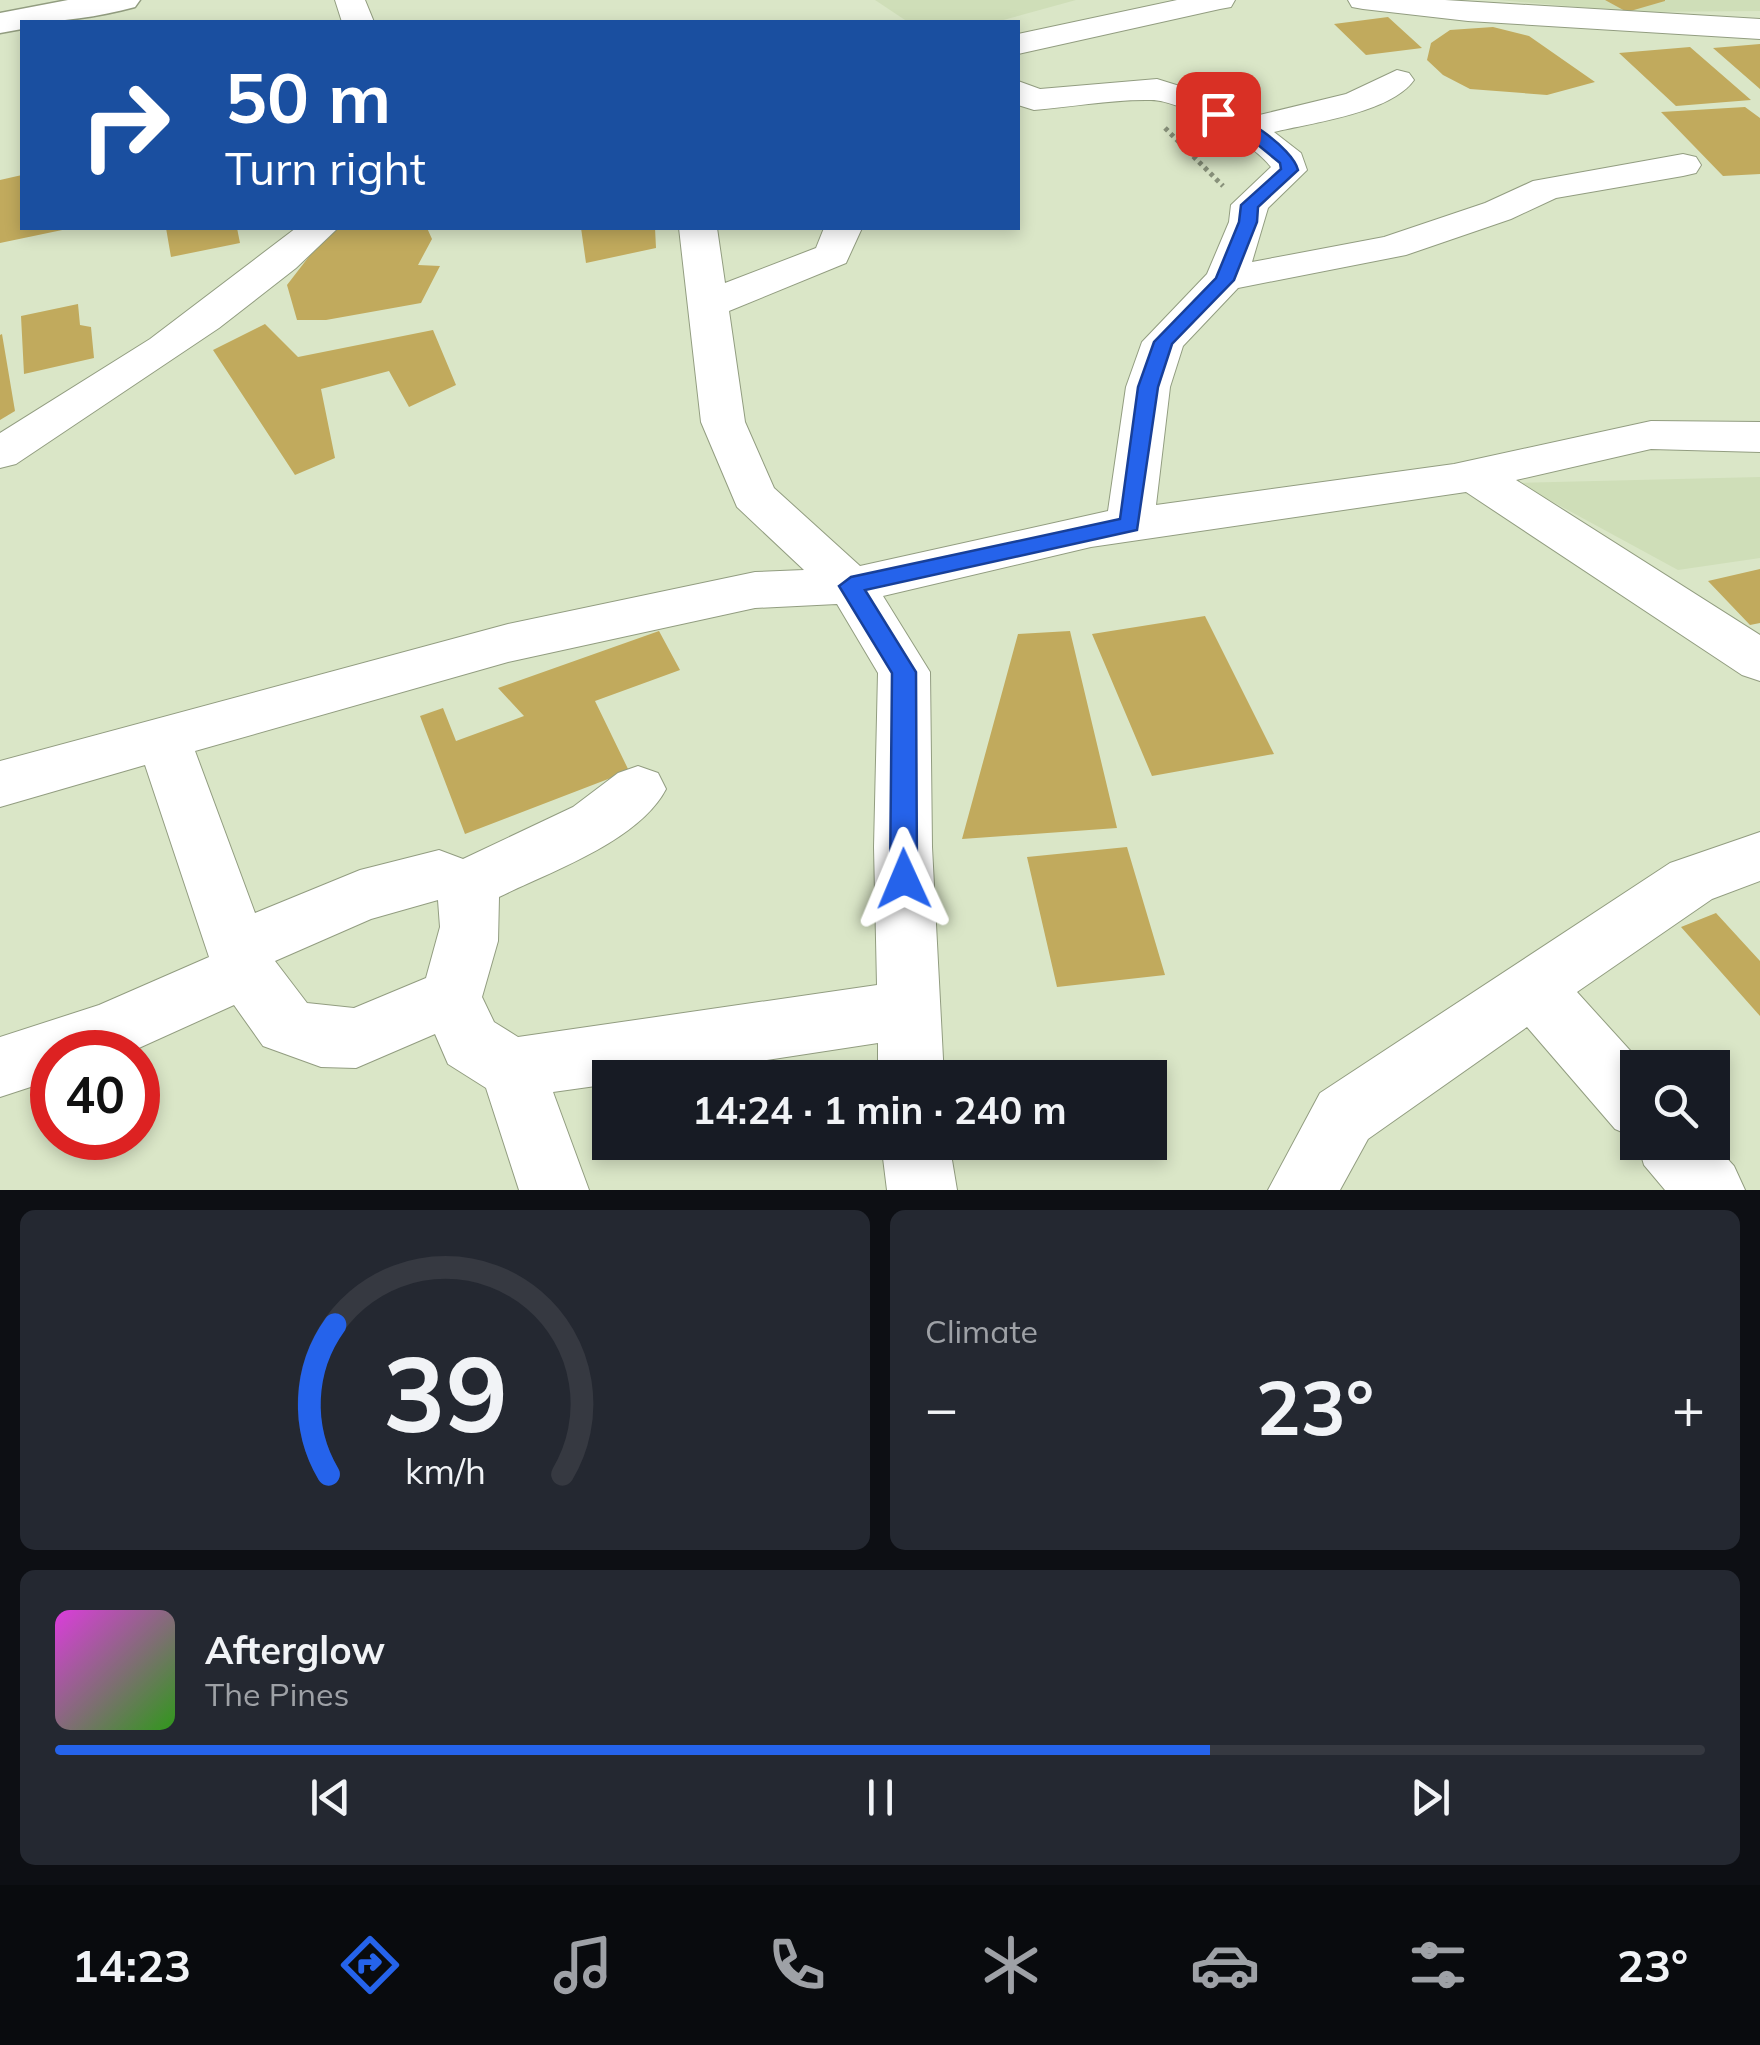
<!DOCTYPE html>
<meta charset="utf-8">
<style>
:root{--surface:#171b24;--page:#242831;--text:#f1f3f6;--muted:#9ea1a6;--line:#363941;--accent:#2563eb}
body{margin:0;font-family:Mulish,sans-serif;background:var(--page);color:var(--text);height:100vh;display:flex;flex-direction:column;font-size:38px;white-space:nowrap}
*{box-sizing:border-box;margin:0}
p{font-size:32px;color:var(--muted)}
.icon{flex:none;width:55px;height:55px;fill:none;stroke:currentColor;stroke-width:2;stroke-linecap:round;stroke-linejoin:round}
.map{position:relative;height:1190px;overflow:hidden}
.panel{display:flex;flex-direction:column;gap:20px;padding:20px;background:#0d0f14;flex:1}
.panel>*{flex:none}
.banner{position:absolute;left:20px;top:20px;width:1000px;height:210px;border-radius:0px;box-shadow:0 5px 15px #0003;background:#1a4fa0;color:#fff;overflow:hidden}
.fabs{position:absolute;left:1620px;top:1050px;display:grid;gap:20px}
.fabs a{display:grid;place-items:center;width:110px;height:110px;border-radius:0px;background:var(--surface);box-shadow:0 5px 15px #0003;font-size:50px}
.speed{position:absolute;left:30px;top:1030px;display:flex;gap:20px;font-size:50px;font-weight:700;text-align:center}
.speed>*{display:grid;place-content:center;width:130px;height:130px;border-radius:50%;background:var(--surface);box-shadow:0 5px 15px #0003;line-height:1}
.speed .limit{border:15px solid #d22;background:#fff;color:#111}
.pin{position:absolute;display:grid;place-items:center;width:85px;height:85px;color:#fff;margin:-42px;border-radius:20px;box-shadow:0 5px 15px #0006}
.me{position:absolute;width:110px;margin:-55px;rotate:359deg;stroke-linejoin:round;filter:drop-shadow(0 0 8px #0008)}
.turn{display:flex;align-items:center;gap:35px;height:210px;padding:0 40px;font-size:45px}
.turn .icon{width:130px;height:130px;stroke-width:2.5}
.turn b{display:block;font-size:70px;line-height:85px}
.big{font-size:75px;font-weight:700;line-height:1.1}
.panel .tile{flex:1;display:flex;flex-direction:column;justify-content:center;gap:15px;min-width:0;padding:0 35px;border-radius:15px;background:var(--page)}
.panel .dial{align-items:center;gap:0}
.dial svg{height:260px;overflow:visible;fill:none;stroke:var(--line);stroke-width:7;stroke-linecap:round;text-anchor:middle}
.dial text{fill:var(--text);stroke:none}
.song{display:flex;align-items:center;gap:30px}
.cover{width:120px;height:120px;border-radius:15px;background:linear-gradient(135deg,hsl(300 70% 55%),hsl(110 70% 35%))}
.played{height:10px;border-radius:5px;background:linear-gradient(90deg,var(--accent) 70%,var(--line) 70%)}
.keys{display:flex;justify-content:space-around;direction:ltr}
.heat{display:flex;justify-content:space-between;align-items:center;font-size:55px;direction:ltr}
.panel .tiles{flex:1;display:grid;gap:20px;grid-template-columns:1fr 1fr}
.tile:last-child{grid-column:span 2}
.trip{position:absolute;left:592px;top:1060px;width:575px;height:100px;border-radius:0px;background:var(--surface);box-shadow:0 5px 15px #0003;font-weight:700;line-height:100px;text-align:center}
.tabs{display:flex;height:160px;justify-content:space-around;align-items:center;background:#090b0e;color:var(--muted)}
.tabs .icon{width:70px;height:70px}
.tabs .selected{color:var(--accent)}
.tabs b{font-size:45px;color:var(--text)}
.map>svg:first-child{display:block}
.built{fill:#cfdeb8}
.building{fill:#c1aa5d}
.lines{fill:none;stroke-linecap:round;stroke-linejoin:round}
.minor-casing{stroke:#929d80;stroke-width:2}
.major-casing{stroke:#929d80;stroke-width:3}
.path{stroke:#88917a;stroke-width:5;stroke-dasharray:4 4;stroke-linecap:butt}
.minor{fill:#fff;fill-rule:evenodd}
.major{fill:#fff;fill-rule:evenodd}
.route{fill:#2563eb;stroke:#184099;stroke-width:2.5}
</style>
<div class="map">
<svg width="1760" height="1190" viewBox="0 0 1760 1190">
<rect width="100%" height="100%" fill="#dae6c7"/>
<!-- built -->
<path class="built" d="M875 0H1076L996 22H908Z
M1498 0H1760V11L1635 12Z
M1760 477V558L1678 570 1518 483Z"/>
<!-- building -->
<path class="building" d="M1605 0H1665V1L1627 12Z
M1388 17 1422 48 1366 55 1334 24Z
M1493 27 1529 36 1595 82 1547 95 1470 89 1443 75 1427 60 1431 43 1450 30Z
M1760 44V89L1713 48Z
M1690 47 1751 100 1676 106 1619 53Z
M1745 107 1760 118V174L1723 176 1661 112Z
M22 175V228L67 229 0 243V180Z
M166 228H237L240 243 171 257Z
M340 228H427L432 239 418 265 440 266 421 303 326 320H297L287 285 324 237Z
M581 228H655L656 248 586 263Z
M78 304 80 325 91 327 94 358 24 374 21 316Z
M265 324 298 357 433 330 456 385 409 407 389 371 321 389 335 458 295 475 213 350Z
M2 334 15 411 0 420V335Z
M1760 569V623L1750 625 1708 581Z
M1205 616 1274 754 1152 776 1092 634Z
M659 631 680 670 595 701 629 771 465 834 420 716 443 708 456 741 524 716 498 688Z
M1070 631 1117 828 962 839 1018 634Z
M1127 847 1165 975 1057 987 1027 857Z
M1716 913 1760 961V1016L1681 927Z"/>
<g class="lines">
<!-- minor casing -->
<g class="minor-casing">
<path id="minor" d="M335 0H365L374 22H342Z
M1177 0H1235L1231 7 1220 9 1018 54V34Z
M1348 0H1445L1760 19V39L1468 21 1363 9 1352 7Z
M1397 70 1409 73 1414 80C1391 113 1311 123 1274 132L1301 153 1307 170 1268 208 1252 262 1384 237 1485 203 1533 181 1683 154 1696 157 1701 165 1696 173 1683 176 1556 198 1511 219 1406 255 1238 288 1183 346 1170 387 1156 505 1454 464 1651 421 1760 422V452L1651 449 1516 480 1760 635V681L1742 675 1466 492 1091 547 883 596 930 672 932 847 944 1078H878V1043L649 1078H610V1084L553 1092 589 1190H519L486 1088 448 1064 435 1034 356 1068 321 1067 263 1046 234 1005 130 1052H52V1080L0 1097V1037L99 1005 209 957 145 765 0 807V761L508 624 755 572 804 570 737 507 701 422 679 228H717L725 283 816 248 824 228H862L846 263 729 311 745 422 774 488 860 566 1108 511 1126 387 1142 342 1207 274 1229 222 1231 205 1271 167C1253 143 1182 100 1151 100 1112 99 1072 107 1034 110L1018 105V81L1040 89 1157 79 1202 93 1251 117 1346 94ZM837 604 878 673 874 847 877 985 518 1037 494 1022 482 997 498 941 499 897C550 872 639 841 666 789L658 773 638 766 618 773 573 807 463 859 439 850 360 870 255 913 195 751 508 662 755 608ZM438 900 440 927 426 978 354 1008 307 1003 275 961 371 919Z
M296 228H338L296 268 219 328 16 464 0 468V433L150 339Z
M1760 832V881L1712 899 1577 992 1646 1068H1638V1142H1712L1734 1166 1745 1190H1665L1644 1165 1636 1138 1615 1129 1527 1027 1368 1139 1340 1190H1268L1320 1093 1670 863Z
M881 1142H949L957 1190H887Z"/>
</g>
<!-- major casing -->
<g class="major-casing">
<path id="major" d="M68 0H140L135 7C98 17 61 22 22 22V29L0 33V13Z"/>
</g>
<!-- path -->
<path class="path" d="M1165 128 1223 186"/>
<!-- minor -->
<use href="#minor" class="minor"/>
<!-- major -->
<use href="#major" class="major"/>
</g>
<!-- route -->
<path class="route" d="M1213 110C1236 108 1293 148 1298 170L1258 207 1257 222 1234 280 1172 344 1158 387 1137 530 865 590 916 672 917 879 913 887 904 891 894 887 890 879 892 673 839 586 851 577 1120 519 1138 387 1154 342 1216 278 1239 222 1241 205 1281 169 1280 163 1241 131 1213 117Z"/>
</svg>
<div class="fabs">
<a><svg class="icon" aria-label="search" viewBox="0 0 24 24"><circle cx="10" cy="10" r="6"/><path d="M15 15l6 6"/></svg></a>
</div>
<div class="speed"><div class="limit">40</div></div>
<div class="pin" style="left:1218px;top:114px;background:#d93025"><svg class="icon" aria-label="arrive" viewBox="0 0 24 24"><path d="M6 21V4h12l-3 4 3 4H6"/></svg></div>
<svg class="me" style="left:904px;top:879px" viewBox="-20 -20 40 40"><path d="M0-17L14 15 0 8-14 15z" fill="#2563eb" stroke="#fff" stroke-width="4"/></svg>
<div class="trip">14:24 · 1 min · 240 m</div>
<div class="banner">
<div class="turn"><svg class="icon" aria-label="right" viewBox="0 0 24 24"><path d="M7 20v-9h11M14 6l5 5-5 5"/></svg><div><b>50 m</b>Turn right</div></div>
</div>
</div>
<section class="panel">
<div class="tiles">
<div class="tile dial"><svg viewBox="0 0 100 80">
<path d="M14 69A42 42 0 1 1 86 69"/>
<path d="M14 69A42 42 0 0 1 16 23" stroke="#2563eb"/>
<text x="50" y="56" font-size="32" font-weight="700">39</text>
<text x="50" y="72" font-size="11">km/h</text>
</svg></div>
<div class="tile"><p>Climate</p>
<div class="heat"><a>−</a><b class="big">23°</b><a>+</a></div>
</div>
<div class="tile">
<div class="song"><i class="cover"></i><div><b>Afterglow</b><p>The Pines</p></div></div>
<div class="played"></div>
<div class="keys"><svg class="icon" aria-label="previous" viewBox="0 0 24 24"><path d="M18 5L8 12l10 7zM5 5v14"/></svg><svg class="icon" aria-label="pause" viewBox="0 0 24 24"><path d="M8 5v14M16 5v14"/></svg><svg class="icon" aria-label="next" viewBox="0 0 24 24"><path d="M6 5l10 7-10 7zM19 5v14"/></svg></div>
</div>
</div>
</section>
<nav class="tabs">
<b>14:23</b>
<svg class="icon selected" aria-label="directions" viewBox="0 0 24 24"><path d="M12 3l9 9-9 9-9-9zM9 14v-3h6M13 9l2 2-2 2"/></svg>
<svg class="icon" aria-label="music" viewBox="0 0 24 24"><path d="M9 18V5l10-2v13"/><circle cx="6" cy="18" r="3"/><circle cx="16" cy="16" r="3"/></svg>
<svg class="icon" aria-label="phone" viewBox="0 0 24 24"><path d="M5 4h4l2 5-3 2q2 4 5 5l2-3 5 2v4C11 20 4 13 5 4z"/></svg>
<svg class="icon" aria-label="climate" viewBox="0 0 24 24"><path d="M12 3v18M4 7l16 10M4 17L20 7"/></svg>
<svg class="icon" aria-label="car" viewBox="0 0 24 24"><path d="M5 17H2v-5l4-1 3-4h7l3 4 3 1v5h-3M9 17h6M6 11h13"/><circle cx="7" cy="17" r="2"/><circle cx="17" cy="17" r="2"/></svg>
<svg class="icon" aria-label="filters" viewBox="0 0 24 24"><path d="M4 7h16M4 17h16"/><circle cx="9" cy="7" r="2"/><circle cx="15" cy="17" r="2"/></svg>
<b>23°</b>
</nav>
